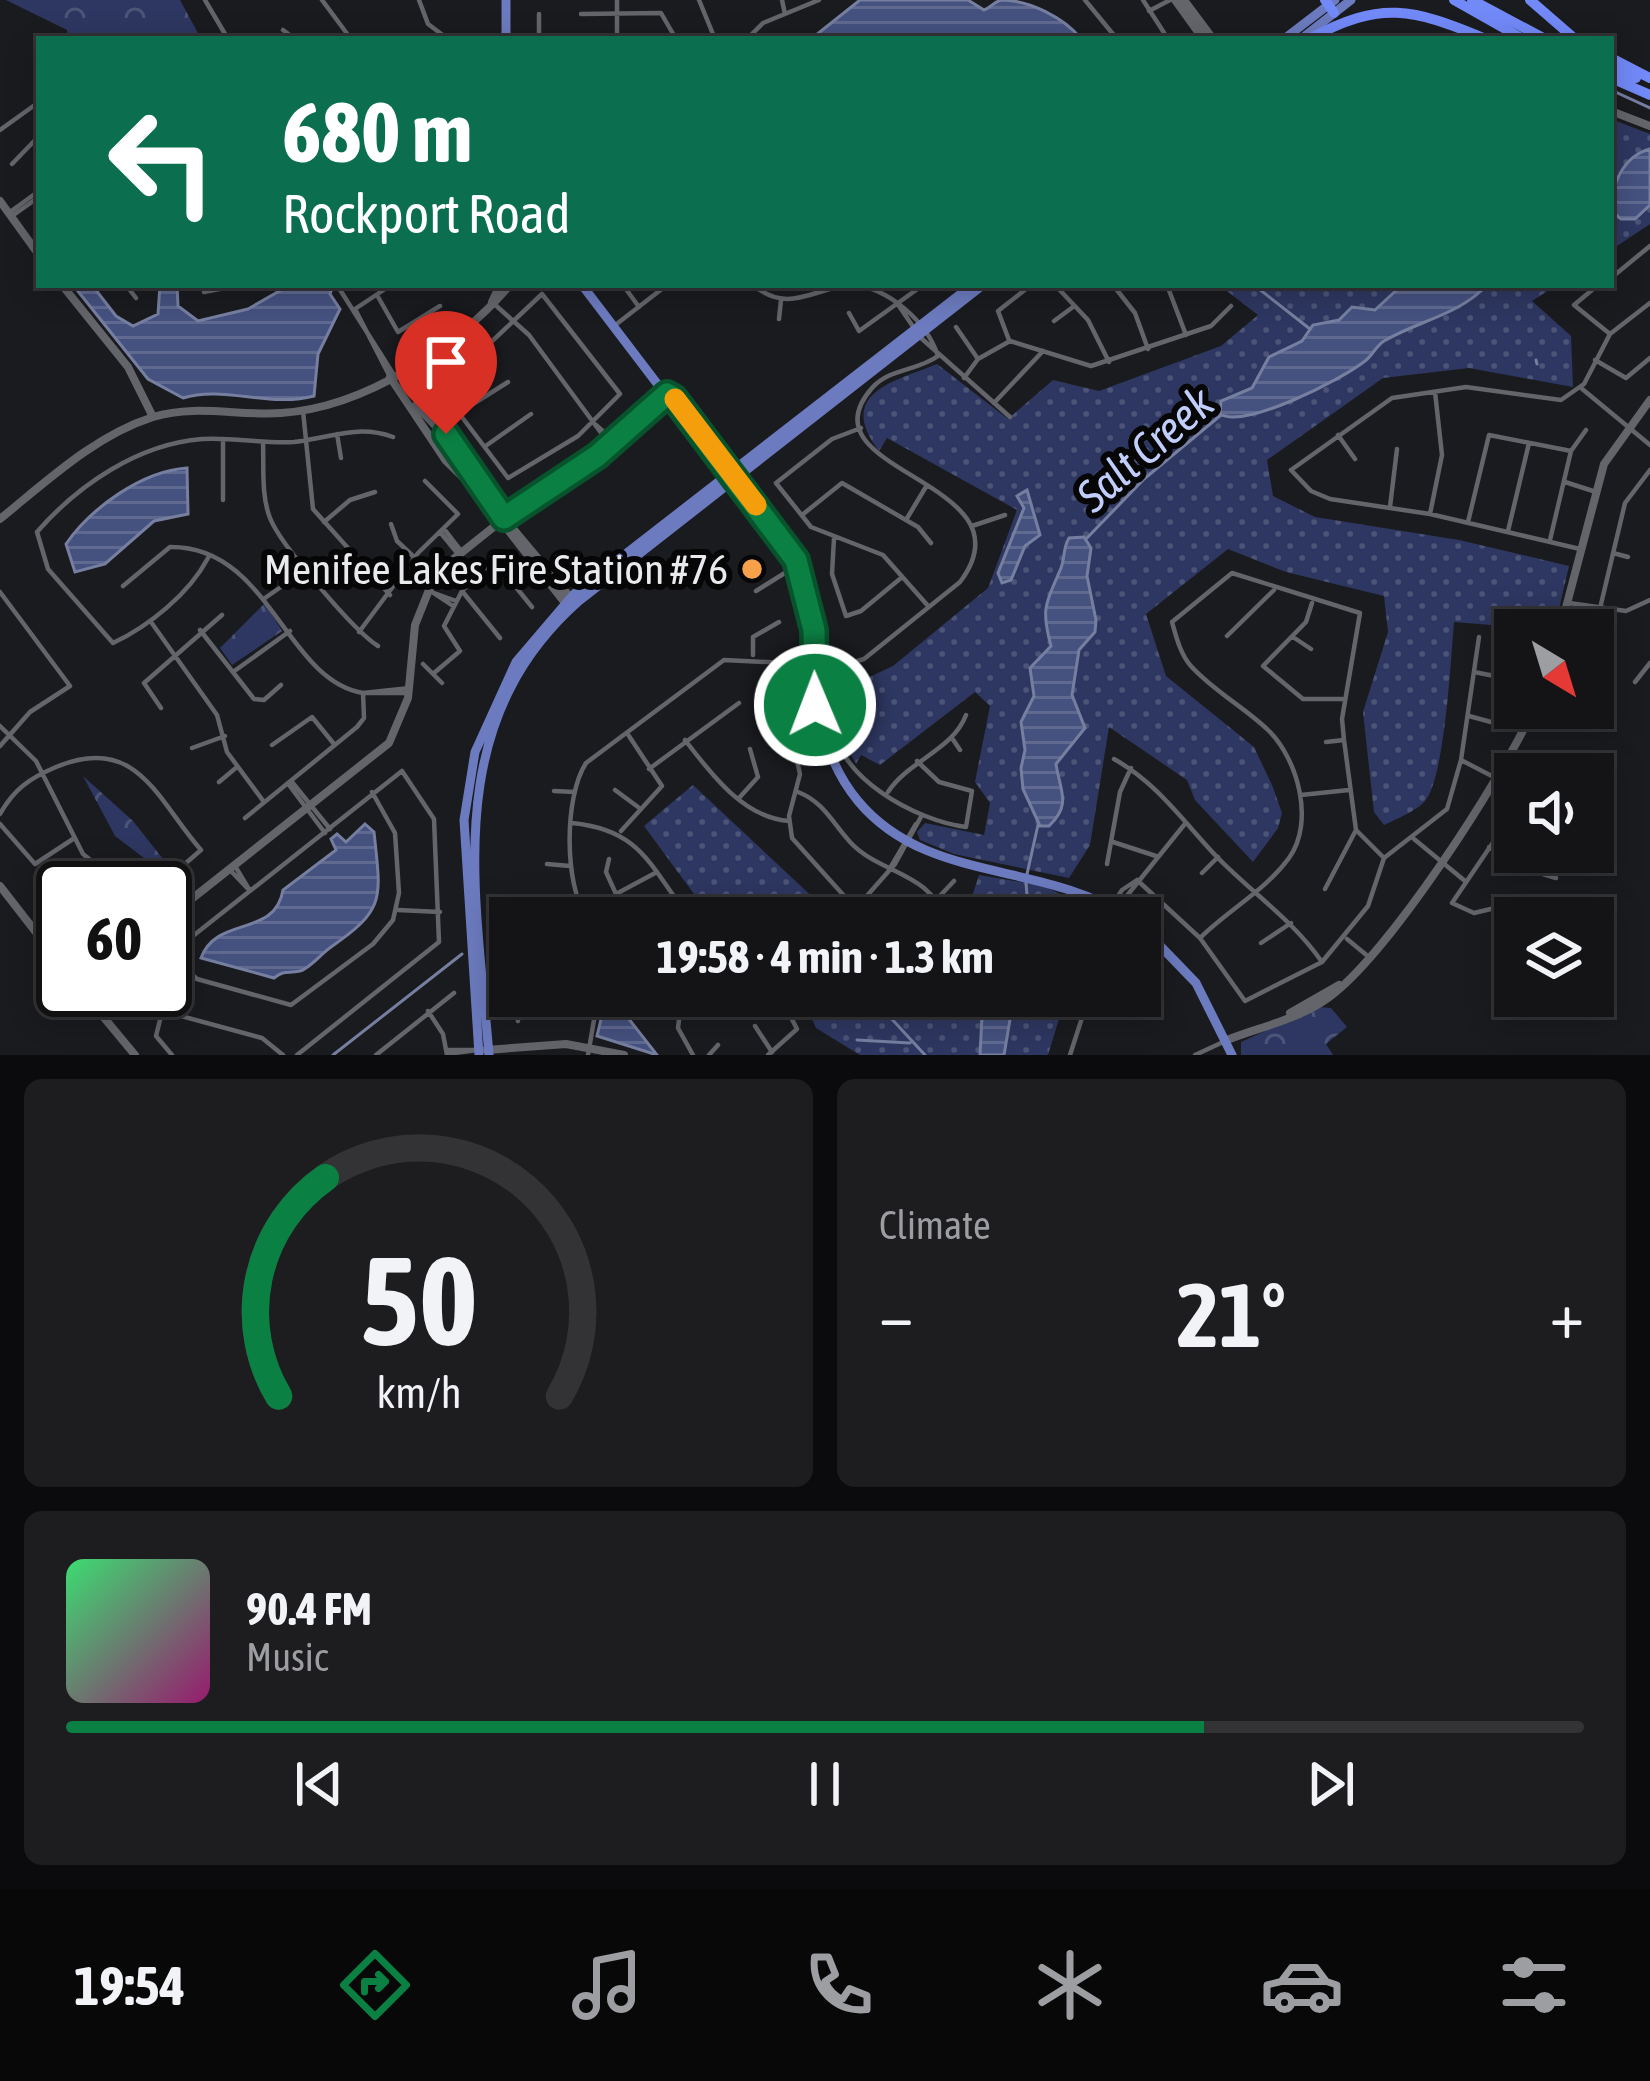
<!DOCTYPE html>
<meta charset="utf-8">
<style>
:root{--surface:#141417;--page:#1d1d20;--text:#f1f3f6;--muted:#9d9ea1;--line:#333336;--accent:#0b8043}
body{margin:0;font-family:"Asap Condensed",sans-serif;background:var(--page);color:var(--text);height:100vh;display:flex;flex-direction:column;font-size:45px;white-space:nowrap}
*{box-sizing:border-box;margin:0}
p{font-size:39px;color:var(--muted)}
.icon{flex:none;width:66px;height:66px;fill:none;stroke:currentColor;stroke-width:2;stroke-linecap:round;stroke-linejoin:round}
.map{position:relative;height:1055px;overflow:hidden}
.drawer{display:flex;flex-direction:column;gap:24px;padding:24px;background:#0b0b0d;flex:1}
.drawer>*{flex:none}
.guide{position:absolute;left:36px;top:36px;width:1578px;height:252px;border-radius:0px;box-shadow:0 6px 30px #0003,0 0 0 3px var(--line);background:#0b6e4f;color:#fff;overflow:hidden}
.needle{width:78px;rotate:142deg}
.controls{position:absolute;left:1494px;top:609px;display:grid;gap:24px}
.controls a{display:grid;place-items:center;width:120px;height:120px;border-radius:0px;background:var(--surface);box-shadow:0 6px 30px #0003,0 0 0 3px var(--line);font-size:60px}
.speed{position:absolute;left:36px;top:861px;display:flex;gap:24px;font-size:60px;font-weight:700;text-align:center}
.speed>*{display:grid;place-content:center;width:156px;height:156px;border-radius:50%;background:var(--surface);box-shadow:0 6px 30px #0003,0 0 0 3px var(--line);line-height:1}
.speed .limit{border:6px solid #111;border-radius:18px;background:#fff;color:#111}
.pin{position:absolute;display:grid;place-items:center;width:102px;height:102px;color:#fff;margin:-123px -51px;border-radius:50% 50% 50% 0;rotate:-45deg;box-shadow:0 0 12px #0007}
.pin .icon{rotate:45deg}
.me{position:absolute;width:132px;margin:-66px;rotate:359deg;stroke-linejoin:round;filter:drop-shadow(0 0 9px #0008)}
.turn{display:flex;align-items:center;gap:42px;height:252px;padding:0 48px;font-size:54px}
.turn .icon{width:156px;height:156px;stroke-width:2.5}
.turn b{display:block;font-size:84px;line-height:102px}
.big{font-size:90px;font-weight:700;line-height:1.1}
.drawer .tile{flex:1;display:flex;flex-direction:column;justify-content:center;gap:18px;min-width:0;padding:0 42px;border-radius:18px;background:var(--page)}
.drawer .dial{align-items:center;gap:0}
.dial svg{height:312px;overflow:visible;fill:none;stroke:var(--line);stroke-width:7;stroke-linecap:round;text-anchor:middle}
.dial text{fill:var(--text);stroke:none}
.song{display:flex;align-items:center;gap:36px}
.cover{width:144px;height:144px;border-radius:18px;background:linear-gradient(135deg,hsl(140 70% 55%),hsl(320 70% 35%))}
.played{height:12px;border-radius:6px;background:linear-gradient(90deg,var(--accent) 75%,var(--line) 75%)}
.keys{display:flex;justify-content:space-around;direction:ltr}
.heat{display:flex;justify-content:space-between;align-items:center;font-size:66px;direction:ltr}
.drawer .tiles{flex:1;display:grid;gap:24px;grid-template-columns:1fr 1fr}
.tile:last-child{grid-column:span 2}
.trip{position:absolute;left:489px;top:897px;width:672px;height:120px;border-radius:0px;background:var(--surface);box-shadow:0 6px 30px #0003,0 0 0 3px var(--line);font-weight:700;line-height:120px;text-align:center}
.tabs{display:flex;height:192px;justify-content:space-around;align-items:center;background:#080809;color:var(--muted)}
.tabs .icon{width:84px;height:84px}
.tabs .on{color:var(--accent)}
.tabs b{font-size:54px;color:var(--text)}
.map>svg:first-child{display:block}
.grass{fill:url(#grass-dots)}
.park{fill:url(#park-crowns)}
.water{fill:url(#water-rules);stroke:#767fa0;stroke-width:3}
.lines{fill:none;stroke-linecap:round;stroke-linejoin:round}
.stream{stroke:#767fa0;stroke-width:3}
.street{stroke:#63656a;stroke-width:4.5}
.secondary{stroke:#63656a;stroke-width:8}
.primary{stroke:#6c7bbf;stroke-width:9}
.highway{stroke:#7289f8;stroke-width:10}
.route-casing{stroke:#07532c;stroke-width:30}
.route{stroke:#0b8043;stroke-width:21}
.slow{stroke:#f59e0b;stroke-width:21}
.poi-dot{fill:#f8a14a;stroke:#060607;stroke-width:4.5}
.labels{text-anchor:middle;stroke-width:12;stroke-linejoin:round;paint-order:stroke}
.poi-label{font-size:42px;fill:#e9eaed;stroke:#060607;text-anchor:end}
.water-label{font-size:45px;font-style:italic;fill:#c1cefb;stroke:#060607}
</style>
<div class="map">
<svg width="1650" height="1055" viewBox="0 0 1650 1055">
<defs>
<pattern id="grass-dots" width="8" height="8" patternUnits="userSpaceOnUse" patternTransform="scale(3)"><rect width="8" height="8" fill="#2e3761"/><path d="M2 2h.1M6 6h.1" fill="none" stroke="#4c5478" stroke-width="1.8" stroke-linecap="round"/></pattern>
<pattern id="park-crowns" width="20" height="18" patternUnits="userSpaceOnUse" patternTransform="scale(3)"><rect width="20" height="18" fill="#2e3761"/><path d="M2 6a3 3 0 1 1 6 0M12 15a3 3 0 1 1 6 0" fill="none" stroke="#4c5478"/></pattern>
<pattern id="water-rules" width="6" height="5" patternUnits="userSpaceOnUse" patternTransform="scale(3)"><rect width="6" height="5" fill="#45517f"/><path d="M0 2.5h6" fill="none" stroke="#606a91"/></pattern>
</defs>
<rect width="100%" height="100%" fill="#1a1b1f"/>
<!-- grass -->
<path class="grass" d="M1611 119 1650 134V224L1611 250Z
M1219 285H1557L1532 301 1571 336 1573 387 1469 368 1383 378 1267 460 1273 496 1315 517 1459 540 1569 566 1554 630 1454 622C1451 656 1445 778 1425 801 1415 812 1398 818 1384 825L1374 812 1363 712 1388 632 1384 596 1286 572 1228 549 1146 614 1166 676 1254 747 1272 785 1282 813 1278 828 1253 862 1195 800 1187 780 1109 727 1090 845 1069 878 954 854 920 840 917 832 925 823 984 835 990 803 975 782 990 706 975 692 880 765 861 755 856 764 840 734 853 731 863 680 893 666 988 588 1017 510 887 438 879 451C834 392 897 381 937 364L1008 419 1053 380 1099 391 1221 346 1258 315Z
M693 785 835 918H716L705 909 644 826Z
M979 875 1044 886 1102 915 965 918Z
M802 996H907L954 1018 957 996H1066L1048 1055H860L816 1028Z"/>
<!-- park -->
<path class="park" d="M6 0H180L199 35 68 39 67 30Z
M265 603 282 631 232 665 220 648Z
M83 776 133 821 171 869 165 874 115 836Z
M1319 1007 1331 1008 1347 1027 1326 1044 1333 1055H1241V1042Z"/>
<!-- water -->
<path class="water" d="M860 0H968L984 10C990 8 994 2 1001 0 1029 0 1065 18 1081 39H811Z
M1650 149V205L1635 219H1621L1611 211C1611 185 1623 156 1650 149Z
M73 285H92L116 316 133 326 158 314 160 285H177L178 306 198 321 248 309 290 285H333L330 294 340 309 318 354 314 396C269 408 224 385 183 398L148 379Z
M1402 285H1487C1459 315 1420 320 1384 341 1376 346 1372 356 1365 361 1341 380 1245 429 1220 414L1221 401 1252 388 1269 357 1302 341 1313 325 1339 320 1352 307 1375 310Z
M187 468 188 514 154 521 105 564 75 572 66 544C91 508 142 471 187 468Z
M1027 490 1040 535 1025 546 1011 580 1002 583 998 573 1024 508 1017 496Z
M1084 537 1091 548 1087 576 1096 620 1095 632 1079 650 1072 695 1085 728 1056 764C1060 791 1072 804 1049 826H1040L1023 789 1021 768 1025 750 1021 722 1034 696 1030 668 1051 646C1040 606 1047 602 1061 568 1065 557 1063 548 1069 538Z
M365 824 374 832C381 899 386 909 331 947 322 953 309 969 300 971 288 974 285 969 274 978L201 958C217 915 275 938 283 890L336 850 331 839 337 834 346 842Z
M983 996H1014L1004 1055H980Z
M614 1000 657 1055 597 1036 603 1011Z"/>
<g class="lines">
<!-- stream -->
<path class="stream" d="M1611 90 1650 108
M1254 285 1310 329
M1536 360 1537 364
M1087 538 1144 479 1221 415
M1027 874 1038 825
M1026 883 1029 918
M858 1004 889 1016 925 1055
M857 1040 910 1043
M333 1055 462 954"/>
<!-- street -->
<path class="street" d="M205 0 228 39
M322 0 351 39
M419 0 428 24 448 39
M617 0V39
M699 0 715 39
M782 0 785 14
M1085 0 1117 39
M1143 0 1168 39
M1149 11 1170 0
M581 14 661 13 676 39
M283 30 295 39
M539 39V14
M747 39 763 23 819 0
M0 130 39 102
M12 164 39 136
M10 212 39 191
M12 216 39 197
M1611 278 1650 246
M126 285 136 298
M337 285 394 375
M623 285 639 307
M753 285C787 313 810 291 847 285
M853 285C889 288 927 322 938 356
M1055 285 1088 320 1109 362
M1113 285 1135 313 1148 349
M1167 285 1186 335
M1598 285 1574 305 1610 334
M204 292 240 285
M542 294 620 394 578 436 508 478 437 384 488 345Z
M377 295 398 332 440 306
M492 302 529 335 610 445
M492 302 513 321
M899 306 914 328
M355 309 390 377
M355 309 391 285
M849 313 859 331 923 285
M779 319 781 300
M1054 321 1073 307
M614 326 667 285
M956 327 978 359
M921 338 1010 417
M1009 340 998 311 1031 285
M1595 360 1626 378 1650 358
M964 378 978 359 1010 341 1091 366 1211 326 1231 306
M1581 388 1650 445
M994 403 1043 351
M303 411 313 509 390 595
M303 411 306 440
M462 411 508 382
M596 425 614 441
M861 428 832 439 776 483 811 527 883 555 929 607
M337 434 341 458
M1338 435 1355 459
M263 443C264 467 261 495 270 518 280 544 354 631 378 646
M487 445 531 414
M1565 482 1593 491
M223 500V439
M1390 507 1397 449
M1430 514 1442 455 1435 392
M802 515 842 483 918 527 931 543
M906 520 927 485
M324 522 350 500 375 492
M1468 522 1489 435 1571 451
M391 524 397 541 414 557
M972 526 1005 515
M444 529 461 551
M1508 531 1529 443
M440 532 458 554
M834 538 832 574 846 616 861 611 901 578
M1550 540 1571 451 1586 430
M1580 549 1430 514 1330 499 1311 491 1291 470 1392 398 1466 387 1561 400 1584 384 1610 334 1650 303
M1613 553 1628 557
M208 558C189 594 149 626 113 643L48 569 37 532C78 485 138 444 202 439 233 437 263 444 294 442 331 438 357 424 393 437
M123 586 170 547C270 546 285 680 363 693L364 718 357 727 245 818
M429 590 453 606
M462 591 500 638
M756 591 796 566
M0 592 70 686 30 712 0 746
M434 593 456 601
M265 598 308 568
M1312 603 1306 622 1263 666 1303 699H1342
M1569 603 1626 611 1650 600
M151 622 217 715 227 752 264 802
M200 630 254 699 264 700 281 685
M359 632 418 553 458 514 425 481
M1227 636 1274 590
M1293 637 1311 649
M1593 638 1625 503 1650 470
M753 655V637L779 622
M783 661 844 665 864 659 960 582C1037 480 797 473 872 388 889 368 918 371 938 356
M782 662 783 699 800 774 789 816 792 838 864 918
M423 664 442 683
M844 665C845 685 833 701 833 720 834 777 917 821 966 827L972 791 939 782 917 761
M233 672 290 631
M1474 672 1515 680
M434 673 460 651 444 626 462 591 489 565H498L532 607
M1635 682 1650 663
M405 693H363L410 688
M161 708 144 683 222 615
M1469 716 1502 725
M0 726 36 761 83 854 125 888
M952 738 960 750
M685 740C711 774 744 818 789 821
M1326 742 1344 740
M272 745 312 717 334 744
M192 748 225 736
M1114 759C1157 783 1183 821 1216 856 1252 893 1293 920 1322 962
M1461 760 1515 788
M649 769 739 703
M1539 774 1552 756
M219 782 237 767
M292 782 330 829
M289 785 325 833
M615 790 638 807
M554 791 575 792
M798 792C824 802 833 824 851 843 879 873 933 874 943 918
M888 792C908 761 953 750 966 715
M1301 795 1349 790
M739 798 758 777 750 749
M0 814C14 789 30 778 56 767 137 733 157 800 201 850L157 888
M572 823C643 830 650 868 690 918
M0 824 35 864 73 839
M621 831 662 786 627 733
M1414 839 1465 881
M1113 842 1156 856
M1489 847 1516 866 1556 878
M609 859 606 872 616 894 657 872
M547 864 570 866
M1107 864 1120 792 1131 768
M235 866 250 891
M230 870 250 891
M889 870 916 824
M1202 873 1218 857
M1137 880 1200 938 1245 1001 1322 962 1368 906 1384 858 1447 809 1461 760 1479 637
M88 888 103 871
M1325 889 1356 830
M936 900 954 881
M61 904 63 902
M857 907 895 864 922 815
M1499 907 1474 913 1452 903 1515 810
M398 910 440 912
M553 918 576 901
M554 918 578 905
M587 918C564 885 564 797 586 763L724 660 808 664
M653 918 677 901
M1104 918 1122 890 1137 880
M1109 918 1184 825
M1200 938C1228 910 1266 890 1289 858 1315 822 1298 759 1268 730 1244 707 1212 690 1190 665 1180 653 1176 636 1172 622L1232 573 1360 613 1342 719 1344 740 1356 830 1384 858
M1347 939 1370 958
M1261 943 1291 923
M169 954 197 979 291 1005 373 944 393 920 399 893 395 833 372 792
M165 958 402 771 434 819 439 942 297 1055
M127 990 122 996 137 1004 262 1038 283 1055
M513 996 518 1021
M583 996 598 1009
M655 996 678 1005
M682 996 678 1028 693 1055
M932 996 933 1000
M561 999 565 996
M428 1011 443 1034 447 1055
M162 1012 156 1036 172 1055
M716 1012 729 996
M755 1026 772 1052
M449 1050H478
M447 1054 477 1050
M376 1055 454 993
M588 1055 594 1020 610 996
M709 1055 718 1045
M768 1055 797 1029 780 996
M1070 1055 1089 996
M1195 1055 1221 1043"/>
<!-- secondary -->
<path class="secondary" d="M1175 0 1203 39
M1184 0 1213 39
M1611 111 1650 126
M0 201 39 255
M62 285 128 367 153 417
M492 302 500 285
M390 377 446 461 479 493 569 608
M416 405 458 450 483 492
M504 518 571 598
M0 519C47 481 94 436 153 417 196 404 238 416 281 413 364 408 457 347 510 285
M1560 630 1604 464 1650 400
M0 886 63 967
M165 920 389 743 408 698 415 625 429 590 451 561 540 490 597 456 667 394
M81 990 135 1055
M1290 1013 1339 985
M1227 1040C1260 1027 1299 1019 1328 998 1388 955 1502 779 1534 708
M486 1050 566 1044 624 1055"/>
<!-- primary -->
<path class="primary" d="M506 39V0
M1284 39 1335 0
M1301 39 1351 0
M582 285 796 566
M667 394C690 407 709 443 725 464 746 491 785 526 796 559 823 640 799 730 858 801 927 884 1041 860 1130 918
M1140 925 1196 983 1232 1055
M479 1055 464 820 475 752 516 662 574 594 972 285
M489 1055C476 891 439 725 579 601L983 285"/>
<!-- highway -->
<path class="highway" d="M1325 0 1334 13
M1454 0 1523 39
M1472 0 1545 39
M1530 0 1575 39
M1309 39C1381 0 1412 8 1486 39
M1611 58 1650 78
M1611 68 1636 78
M1611 78 1650 95"/>
</g>
<g class="lines">
<!-- route casing -->
<g class="route-casing">
<path id="route" d="M446 434 504 518 597 456 667 394 674 398 796 560 814 630 815 705"/>
</g>
<!-- route -->
<use href="#route" class="route"/>
<!-- slow -->
<path class="slow" d="M675 399 756 505"/>
</g>
<!-- markers -->
<circle class="poi-dot" cx="752" cy="569" r="12"/>
<g class="labels">
<!-- poi labels -->
<g class="poi-label">
<text x="728" y="584">Menifee Lakes Fire Station #76</text>
</g>
<!-- water labels -->
<g class="water-label">
<text transform="translate(1145 449) rotate(-41)" y="16">Salt Creek</text>
</g>
</g>
</svg>
<div class="controls">
<a><svg class="needle" viewBox="-14 -14 28 28"><path d="M0-13l5 13h-10z" fill="#e53935"/><path d="M0 13l5-13h-10z" fill="#9d9ea1"/></svg></a>
<a><svg class="icon" aria-label="sound" viewBox="0 0 24 24"><path d="M4 9h4l5-4v14l-5-4H4zM17 9q2 3 0 6"/></svg></a>
<a><svg class="icon" aria-label="layers" viewBox="0 0 24 24"><path d="M12 4l9 5-9 5-9-5zM3 14l9 5 9-5"/></svg></a>
</div>
<div class="speed"><div class="limit">60</div></div>
<div class="pin" style="left:446px;top:434px;background:#d93025"><svg class="icon" aria-label="arrive" viewBox="0 0 24 24"><path d="M6 21V4h12l-3 4 3 4H6"/></svg></div>
<svg class="me" style="left:815px;top:705px" viewBox="-20 -20 40 40"><circle r="17" fill="#0b8043" stroke="#fff" stroke-width="3"/><path d="M0-11L8 9 0 5-8 9z" fill="#fff"/></svg>
<div class="trip">19:58 · 4 min · 1.3 km</div>
<div class="guide">
<div class="turn"><svg class="icon" aria-label="left" viewBox="0 0 24 24"><path d="M17 20v-9H6M10 6l-5 5 5 5"/></svg><div><b>680 m</b>Rockport Road</div></div>
</div>
</div>
<section class="drawer">
<div class="tiles">
<div class="tile dial"><svg viewBox="0 0 100 80">
<path d="M14 69A42 42 0 1 1 86 69"/>
<path d="M14 69A42 42 0 0 1 26 13" stroke="#0b8043"/>
<text x="50" y="56" font-size="32" font-weight="700">50</text>
<text x="50" y="72" font-size="11">km/h</text>
</svg></div>
<div class="tile"><p>Climate</p>
<div class="heat"><a>−</a><b class="big">21°</b><a>+</a></div>
</div>
<div class="tile">
<div class="song"><i class="cover"></i><div><b>90.4 FM</b><p>Music</p></div></div>
<div class="played"></div>
<div class="keys"><svg class="icon" aria-label="previous" viewBox="0 0 24 24"><path d="M18 5L8 12l10 7zM5 5v14"/></svg><svg class="icon" aria-label="pause" viewBox="0 0 24 24"><path d="M8 5v14M16 5v14"/></svg><svg class="icon" aria-label="next" viewBox="0 0 24 24"><path d="M6 5l10 7-10 7zM19 5v14"/></svg></div>
</div>
</div>
</section>
<nav class="tabs">
<b>19:54</b>
<svg class="icon on" aria-label="directions" viewBox="0 0 24 24"><path d="M12 3l9 9-9 9-9-9zM9 14v-3h6M13 9l2 2-2 2"/></svg>
<svg class="icon" aria-label="music" viewBox="0 0 24 24"><path d="M9 18V5l10-2v13"/><circle cx="6" cy="18" r="3"/><circle cx="16" cy="16" r="3"/></svg>
<svg class="icon" aria-label="phone" viewBox="0 0 24 24"><path d="M5 4h4l2 5-3 2q2 4 5 5l2-3 5 2v4C11 20 4 13 5 4z"/></svg>
<svg class="icon" aria-label="climate" viewBox="0 0 24 24"><path d="M12 3v18M4 7l16 10M4 17L20 7"/></svg>
<svg class="icon" aria-label="car" viewBox="0 0 24 24"><path d="M5 17H2v-5l4-1 3-4h7l3 4 3 1v5h-3M9 17h6M6 11h13"/><circle cx="7" cy="17" r="2"/><circle cx="17" cy="17" r="2"/></svg>
<svg class="icon" aria-label="filters" viewBox="0 0 24 24"><path d="M4 7h16M4 17h16"/><circle cx="9" cy="7" r="2"/><circle cx="15" cy="17" r="2"/></svg>
</nav>
